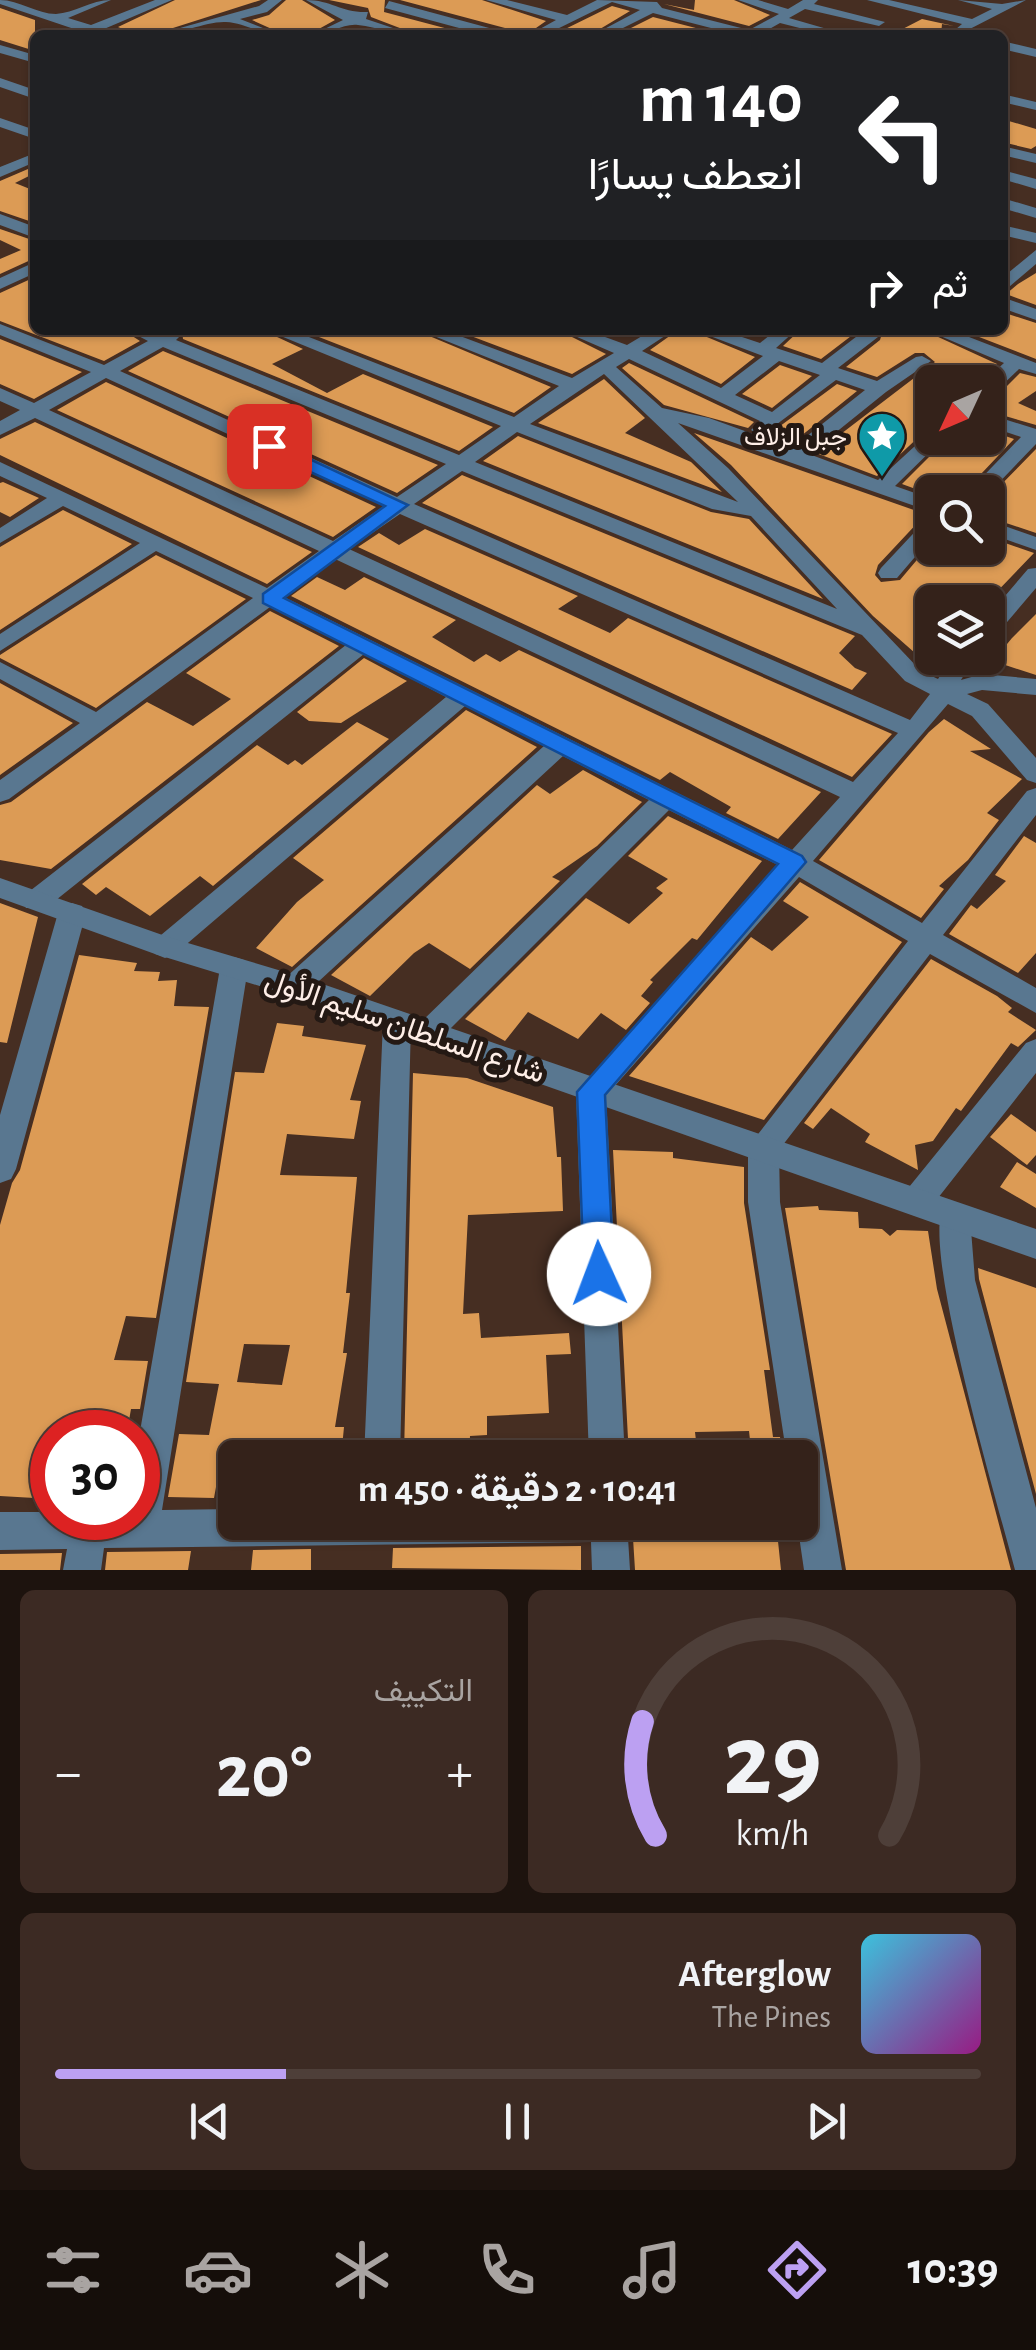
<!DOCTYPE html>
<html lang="ar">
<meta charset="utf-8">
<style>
:root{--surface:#34221a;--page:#3c2a23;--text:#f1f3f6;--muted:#a9a4a2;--line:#4e3f39;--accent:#bca0f2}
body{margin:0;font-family:"Alegreya Sans",Vazirmatn,sans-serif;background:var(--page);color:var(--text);direction:rtl;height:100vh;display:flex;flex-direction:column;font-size:38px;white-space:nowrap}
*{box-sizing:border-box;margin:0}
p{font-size:32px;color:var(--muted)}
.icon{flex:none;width:55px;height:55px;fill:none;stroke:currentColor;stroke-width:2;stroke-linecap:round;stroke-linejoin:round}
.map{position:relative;height:1570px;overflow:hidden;direction:ltr}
.details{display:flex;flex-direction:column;gap:20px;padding:20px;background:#1d130e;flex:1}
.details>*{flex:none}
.banner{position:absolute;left:30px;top:30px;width:978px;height:305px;border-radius:15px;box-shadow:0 2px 8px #0004,0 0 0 2px var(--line);direction:rtl;background:#202124;color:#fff;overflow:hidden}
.needle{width:65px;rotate:226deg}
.fabs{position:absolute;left:915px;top:365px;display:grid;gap:20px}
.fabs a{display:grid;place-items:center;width:90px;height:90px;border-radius:15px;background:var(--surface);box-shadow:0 2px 8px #0004,0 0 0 2px var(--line);font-size:50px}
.speed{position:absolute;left:30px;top:1410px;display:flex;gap:20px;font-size:50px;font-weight:700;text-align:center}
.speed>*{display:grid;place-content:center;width:130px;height:130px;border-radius:50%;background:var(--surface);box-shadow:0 2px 8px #0004,0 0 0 2px var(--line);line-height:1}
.speed .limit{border:15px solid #d22;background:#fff;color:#111}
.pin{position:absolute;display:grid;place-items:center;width:85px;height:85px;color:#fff;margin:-42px;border-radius:20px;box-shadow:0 5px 15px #0006}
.me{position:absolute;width:110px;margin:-55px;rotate:358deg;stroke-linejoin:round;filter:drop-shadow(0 0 8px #0008)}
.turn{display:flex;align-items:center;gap:35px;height:210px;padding:0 40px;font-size:45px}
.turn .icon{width:130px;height:130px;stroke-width:2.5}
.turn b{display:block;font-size:70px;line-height:85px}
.then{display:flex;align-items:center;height:95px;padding:0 40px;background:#0003;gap:20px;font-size:38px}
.big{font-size:75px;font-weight:700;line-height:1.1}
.details .card{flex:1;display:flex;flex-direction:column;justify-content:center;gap:15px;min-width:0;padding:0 35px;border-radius:15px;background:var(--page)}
.details .dial{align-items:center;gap:0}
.dial svg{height:260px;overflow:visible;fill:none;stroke:var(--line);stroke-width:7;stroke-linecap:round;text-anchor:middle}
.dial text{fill:var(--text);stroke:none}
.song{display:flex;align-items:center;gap:30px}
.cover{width:120px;height:120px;border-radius:15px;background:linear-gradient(135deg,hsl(190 70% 55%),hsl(310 70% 35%))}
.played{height:10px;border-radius:5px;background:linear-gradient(90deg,var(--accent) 25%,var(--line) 25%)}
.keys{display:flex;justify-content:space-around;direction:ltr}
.heat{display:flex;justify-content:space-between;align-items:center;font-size:55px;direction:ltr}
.details .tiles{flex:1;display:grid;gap:20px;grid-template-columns:1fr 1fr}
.card:last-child{grid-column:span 2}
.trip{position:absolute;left:218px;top:1440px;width:600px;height:100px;border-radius:15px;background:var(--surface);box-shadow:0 2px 8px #0004,0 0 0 2px var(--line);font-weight:700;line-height:100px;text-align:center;direction:rtl}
.menu{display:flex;height:160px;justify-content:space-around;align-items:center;background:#150e0a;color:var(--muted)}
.menu .icon{width:70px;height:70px}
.menu .current{color:var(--accent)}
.menu b{font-size:45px;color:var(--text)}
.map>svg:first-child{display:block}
.building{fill:#dc9b55;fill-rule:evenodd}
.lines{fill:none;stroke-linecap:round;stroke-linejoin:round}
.minor{fill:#597790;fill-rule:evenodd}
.tertiary{fill:#597790;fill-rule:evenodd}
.route{fill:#1a73e8;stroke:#114b97;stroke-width:2.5}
.labels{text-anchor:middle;stroke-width:10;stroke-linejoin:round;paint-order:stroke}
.far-poi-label{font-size:25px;fill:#feeee7;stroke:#241914;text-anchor:end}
.street-label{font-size:30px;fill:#feeee7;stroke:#241914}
</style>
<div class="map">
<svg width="1036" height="1570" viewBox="0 0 1036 1570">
<rect width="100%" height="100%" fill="#462e22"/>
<!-- building -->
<path class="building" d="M175 0H261L151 35H137L118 27Z
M286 0H302L335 20 308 35H285L252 20 269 15Z
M329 0H385L384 12 471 35H418L371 17 368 8Z
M400 0H482L546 21 526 35H508L505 28Z
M695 0H734L770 15 749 26 664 4 694 10Z
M612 6 630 11 590 35H553Z
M0 8 35 20V51L0 40Z
M653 17 723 35H617Z
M922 19 954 26 942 24 941 35H891Z
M1002 119 1036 129V146L1031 149 1002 142Z
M35 166V173L15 183 35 191V223L0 211V181Z
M0 229 35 241V258L0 274V259L21 250 0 240Z
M1036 273V305L1006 294 1018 284Z
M35 277V330H123L140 341 104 361 0 321V293Z
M1002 312 1036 323V359L961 330H1002Z
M182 330H262L303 349 272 364 327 393 363 374 493 427 459 451 183 339Z
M301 330H415L551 387 514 413Z
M455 330H558L606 354 572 374Z
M678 330H690L755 357 721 384 650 350Z
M800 330H859L821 359 783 346Z
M883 330H923L997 364 980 382H932V431H925L877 476 816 453 935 362 924 353H915L877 377 846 367 880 340Z
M0 339 82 372 34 399 0 384Z
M163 351 438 465 397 493 128 371Z
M629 363 754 422 748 428 664 405 622 368Z
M780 365 812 376 772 408 742 394Z
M1020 373 1036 377V391L1018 403 1036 411V425L988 411V396L998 395Z
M604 379 645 418 625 433 691 462 722 492 538 423Z
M106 382 376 507 333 537 57 410Z
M837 384 857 391 791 444 768 435Z
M35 422 312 552 267 584 0 455V439Z
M988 430 1014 439 964 492 932 484V495L902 484 948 438H988Z
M694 433 931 516 922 518 878 565 875 575 881 582 900 580 932 542V548H988V537L1034 553 987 602H932V668L873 616 731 465Z
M518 436 711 512 749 519 823 599 483 461Z
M1036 449V533L988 517V498Z
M462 475 855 636 839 653 855 668 867 673 852 690 422 503Z
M3 482 39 498 10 517 0 512V483Z
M63 510 132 544 0 630V547Z
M425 529 578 596 558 609 610 633 628 618 892 734 852 777 358 547 379 533 399 545Z
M156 555 246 599 96 708 0 658V655Z
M317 577 345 590 364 577 456 620 432 637 474 662 486 654 500 662 519 650 821 792 778 839 726 813 731 807 670 772 660 780 291 596Z
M270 611 339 646 51 869 0 860V805L11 802 147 702 193 726 231 699 186 673Z
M1036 614V675L993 661 1012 638Z
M364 658 407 681 341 723 309 721 297 712Z
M0 683 73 723 0 775Z
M466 710 537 747 292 967 256 948 297 902 324 880 293 858Z
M944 719 991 749 970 751 1022 779 987 813 999 820 968 860 939 886 944 889 921 918 819 860 929 732Z
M357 722 389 739 213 886 200 876 150 916 106 887 96 895 82 884 257 745 288 765 295 760 302 765Z
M583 770 642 802 597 846 552 877 560 881 470 969 429 943 414 953 370 996 331 975 537 785 550 794Z
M668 816 762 861 697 940 692 938 650 980 653 982 641 996 650 1003 626 1030 601 1013 578 1039 528 1012 505 1041 465 1019 586 898 629 924 663 893 656 888 668 879 628 856Z
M1024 836 1036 843V953L1018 973 949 934 971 905 977 909 1006 881 995 875Z
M800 882 902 942 764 1120 629 1076 751 937 772 951 809 917 783 901Z
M0 903 38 917 7 1043 0 1042Z
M79 955 137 963 134 971 160 972 158 981 177 980 174 1006 209 1007 156 1318 126 1316 114 1360 148 1361 140 1409H131L127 1432H52V1499L0 1496V1225L12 1183 20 1170Z
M931 959 997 996 1012 1008 1008 1012 1036 1030 1018 1047 1011 1043 961 1111 956 1108 933 1141 915 1145 918 1170 865 1142 870 1134 831 1108 813 1129 804 1123Z
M277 1023 304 1026 302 1036 366 1045 350 1100 361 1101 354 1139 287 1134 280 1175 357 1177 346 1293H350L343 1353H347L335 1427H344L341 1458H235V1488L216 1487 214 1498 168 1497 179 1434 209 1435 219 1384 186 1382 235 1072 264 1073ZM244 1344 290 1345 282 1385 237 1382Z
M413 1073 467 1078 553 1107 557 1157H561L563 1211 468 1215 463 1314 479 1313 481 1338 569 1333 571 1354 546 1355 549 1413 487 1416V1435L470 1436 469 1458 404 1455Z
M1011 1114 1036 1132V1155L1027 1165 990 1137Z
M613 1150 673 1152V1158L744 1167V1203L770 1370H764L773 1437H780L783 1458H752L749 1431 695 1432 698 1458H629Z
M1017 1162 1036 1174V1208L1000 1187Z
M818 1206 819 1210 858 1212 859 1228 882 1229 890 1236 897 1230 928 1231 937 1289 1011 1570H846L785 1208Z
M978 1268 1036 1288V1494L979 1279Z
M632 1522H776L781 1570H635Z
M581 1546V1570L392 1568 393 1548Z
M311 1549V1570H251L253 1550Z
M191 1551 188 1570H105L107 1552Z
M62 1553 60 1570H0V1554Z"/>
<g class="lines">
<!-- minor -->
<path class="minor" d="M0 0C19 0 37 14 56 14 74 13 91 0 111 0L68 18 91 25 155 0H172L104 29 114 35 86 33 0 4Z
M268 0H282L267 12 240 19 281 35C261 35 245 23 226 22 206 21 179 35 155 35L259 6Z
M306 0C332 0 341 13 368 12L366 19 414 35C394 35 378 27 358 25 344 23 328 35 312 35L343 20Z
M486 0H507L567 15 597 0 657 2 662 8 749 30 779 14 738 0H758L788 9 803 0H818L814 4 885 22 879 26 805 9 789 18 848 35H827L780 23 759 35H738L653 13 609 35H593L640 10 612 2 545 35H529L556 20Z
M867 0H889L972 19 992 9 958 0 1002 4 1026 0 962 33 956 29 962 24Z
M389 1 504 32 505 35H485L385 8Z
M1002 41 1036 49V57L1002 49Z
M0 45 35 55V63L0 53Z
M0 78 35 90V99L0 87Z
M1002 94 1036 102V110L1002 102Z
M0 118 35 130V139L0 127Z
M1002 146 1036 154V163L1002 155Z
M35 153V162L0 177V167Z
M1002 170 1036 179V189L1002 179Z
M1002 198 1036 208V218L1002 208Z
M0 214 35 227V238L0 225Z
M1002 225 1036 233V243L1002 235Z
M1036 250V264L1002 293V278Z
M35 262V273L0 289V278Z
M1002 297 1036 309V320L1002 308Z
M0 324 104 365 148 341 127 330 161 334 178 331 181 335 176 340 459 455 501 426 266 330H291L514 417 559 386 419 330H444L572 378 614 353 561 330H586L627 345 652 330H674L642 351 721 388 763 356 694 330H721L760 343 776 330H796L776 348 822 363 865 330H879L878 337 838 368 877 381 916 357 922 356 931 361 886 392 809 454 878 480 928 434 944 438 895 486 932 499V512L678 423 728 468 921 671 938 679 951 658H974L961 680 982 674 1036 679V695L982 690 967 694 988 704 1036 758V783L1027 780 972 716 948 704 813 861 922 923 1027 791 1036 788V815L943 935 1036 988V1013L930 954 779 1150 780 1202 842 1570H804L797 1522H800V1458H787L748 1202V1147L908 941 799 877 606 1096 625 1458H589L576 1092 778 865 669 810 438 1041 428 1045 418 1041 413 1033 418 1025 649 800 563 756 305 994 295 997 285 994 281 986 285 978 544 746 465 706 175 954 165 958 155 954 151 947 155 940 446 697 364 654 46 908H26L23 901 26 894 346 645 270 607 9 799 0 802V780L80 723 0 679V662L96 712 253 598 156 551 0 651V634L140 543 63 506 0 543V528L47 498 0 476V462L267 588 319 551 35 418 0 435V421L20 410 0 401V388L34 403 91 372 0 335ZM163 347 446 464 397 497 120 371ZM629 359 760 421 751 430 761 436 836 380 865 390 792 448 709 418 662 408 616 367ZM779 361 820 375 772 412 735 395ZM604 374 738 502 530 424ZM106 378 384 506 333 541 49 410ZM517 432 712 509 751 516 837 609 475 462ZM462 471 862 635 905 681 930 694 910 720 414 504ZM400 514 898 733 853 782 349 549ZM335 559 840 797 792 850 284 597Z
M926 330H951L1036 363V374L1019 369 995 392 988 393V382H983L1004 363Z
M988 414 1036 429V444L988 494 968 492 1021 437 988 426Z
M932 519V537L897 578H881L878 573 881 568 925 521Z
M988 520 1036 537V550L988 533Z
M1036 568V588L996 635 988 637V616L1028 569Z
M72 903 82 906 86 913 16 1169 11 1179 0 1183V1115L58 913 62 906Z
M234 957 244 960 248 968 162 1510 235 1509V1522H627L630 1570H592L591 1542 104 1548 101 1570H63L67 1549 0 1550V1512H52V1518H138V1443L220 968 224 960Z
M397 1010 407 1014 411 1022 400 1458H364L383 1022 387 1014Z
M1036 1039V1073L927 1212 916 1216 905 1212 900 1202 905 1192 1026 1043Z
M954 1203 965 1207 970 1217 975 1280 1036 1508V1570H1015C999 1508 922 1252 943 1207Z"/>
<!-- tertiary -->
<path class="tertiary" d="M0 878 171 938 305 978 1036 1229V1259L289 995 155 954 0 898Z"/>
</g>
<!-- route -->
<path class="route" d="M269 440 408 505 284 598 802 856 806 862 605 1095 614 1274 609 1284 599 1288 588 1284 584 1274 577 1092 778 864 263 603V594L385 506 262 450V442Z"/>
<!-- icons -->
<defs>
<g id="sight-pin" transform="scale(2.5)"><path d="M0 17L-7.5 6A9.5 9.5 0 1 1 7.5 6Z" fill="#0f9aa8" stroke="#241914"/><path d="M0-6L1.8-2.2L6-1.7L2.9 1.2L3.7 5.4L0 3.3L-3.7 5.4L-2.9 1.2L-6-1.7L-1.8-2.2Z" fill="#fff"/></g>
</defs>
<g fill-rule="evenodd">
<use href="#sight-pin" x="882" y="436"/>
</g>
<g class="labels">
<!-- far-poi labels -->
<g class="far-poi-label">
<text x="847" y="445">جبل الزلاف</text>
</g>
<!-- street labels -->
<g class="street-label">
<text transform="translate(405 1026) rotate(19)" y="10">شارع السلطان سليم الأول</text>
</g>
</g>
</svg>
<div class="fabs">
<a><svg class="needle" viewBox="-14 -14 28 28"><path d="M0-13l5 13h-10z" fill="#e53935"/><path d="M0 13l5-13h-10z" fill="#a9a4a2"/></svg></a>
<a><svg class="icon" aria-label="search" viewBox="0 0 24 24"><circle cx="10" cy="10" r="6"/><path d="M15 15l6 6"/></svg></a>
<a><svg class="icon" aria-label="layers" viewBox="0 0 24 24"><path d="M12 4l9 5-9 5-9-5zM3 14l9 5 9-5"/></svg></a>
</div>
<div class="speed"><div class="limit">30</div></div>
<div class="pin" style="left:269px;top:446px;background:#d93025"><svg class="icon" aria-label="arrive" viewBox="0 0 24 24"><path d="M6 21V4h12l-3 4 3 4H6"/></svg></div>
<svg class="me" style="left:599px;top:1274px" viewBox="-20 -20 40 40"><circle r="19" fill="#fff"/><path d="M0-13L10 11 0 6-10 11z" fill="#1a73e8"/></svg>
<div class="trip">10:41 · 2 دقيقة · 450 m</div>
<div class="banner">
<div class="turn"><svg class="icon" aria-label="left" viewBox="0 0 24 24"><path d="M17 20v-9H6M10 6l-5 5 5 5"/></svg><div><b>140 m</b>انعطف يسارًا</div></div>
<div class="then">ثم<svg class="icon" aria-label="right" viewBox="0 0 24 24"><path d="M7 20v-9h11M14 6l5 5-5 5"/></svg></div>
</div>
</div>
<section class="details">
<div class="tiles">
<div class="card dial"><svg viewBox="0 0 100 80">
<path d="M14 69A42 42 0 1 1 86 69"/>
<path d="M14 69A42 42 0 0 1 10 34" stroke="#bca0f2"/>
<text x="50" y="56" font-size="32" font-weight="700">29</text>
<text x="50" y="72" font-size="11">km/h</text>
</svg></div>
<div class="card"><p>التكييف</p>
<div class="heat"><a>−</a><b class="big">20°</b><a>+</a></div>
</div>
<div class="card">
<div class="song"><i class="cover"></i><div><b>Afterglow</b><p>The Pines</p></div></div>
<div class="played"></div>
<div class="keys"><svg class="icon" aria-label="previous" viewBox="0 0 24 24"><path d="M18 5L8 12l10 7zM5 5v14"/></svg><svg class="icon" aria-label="pause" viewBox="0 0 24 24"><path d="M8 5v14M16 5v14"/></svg><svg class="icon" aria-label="next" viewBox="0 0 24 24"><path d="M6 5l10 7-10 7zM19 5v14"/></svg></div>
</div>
</div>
</section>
<nav class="menu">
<b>10:39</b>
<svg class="icon current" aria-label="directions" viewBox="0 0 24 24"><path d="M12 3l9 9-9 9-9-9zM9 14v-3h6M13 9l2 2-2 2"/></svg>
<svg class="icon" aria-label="music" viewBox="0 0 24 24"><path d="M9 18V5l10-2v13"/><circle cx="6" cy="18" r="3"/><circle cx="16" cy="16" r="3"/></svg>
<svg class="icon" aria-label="phone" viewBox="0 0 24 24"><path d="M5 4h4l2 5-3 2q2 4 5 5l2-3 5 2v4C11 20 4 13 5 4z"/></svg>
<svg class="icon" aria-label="climate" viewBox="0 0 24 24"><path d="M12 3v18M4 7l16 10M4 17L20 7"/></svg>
<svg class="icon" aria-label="car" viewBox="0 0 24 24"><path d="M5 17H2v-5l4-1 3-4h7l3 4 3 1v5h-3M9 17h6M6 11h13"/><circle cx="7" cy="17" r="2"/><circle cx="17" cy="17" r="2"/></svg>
<svg class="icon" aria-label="filters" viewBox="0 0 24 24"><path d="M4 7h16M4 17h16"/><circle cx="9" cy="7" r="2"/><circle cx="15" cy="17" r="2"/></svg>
</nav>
